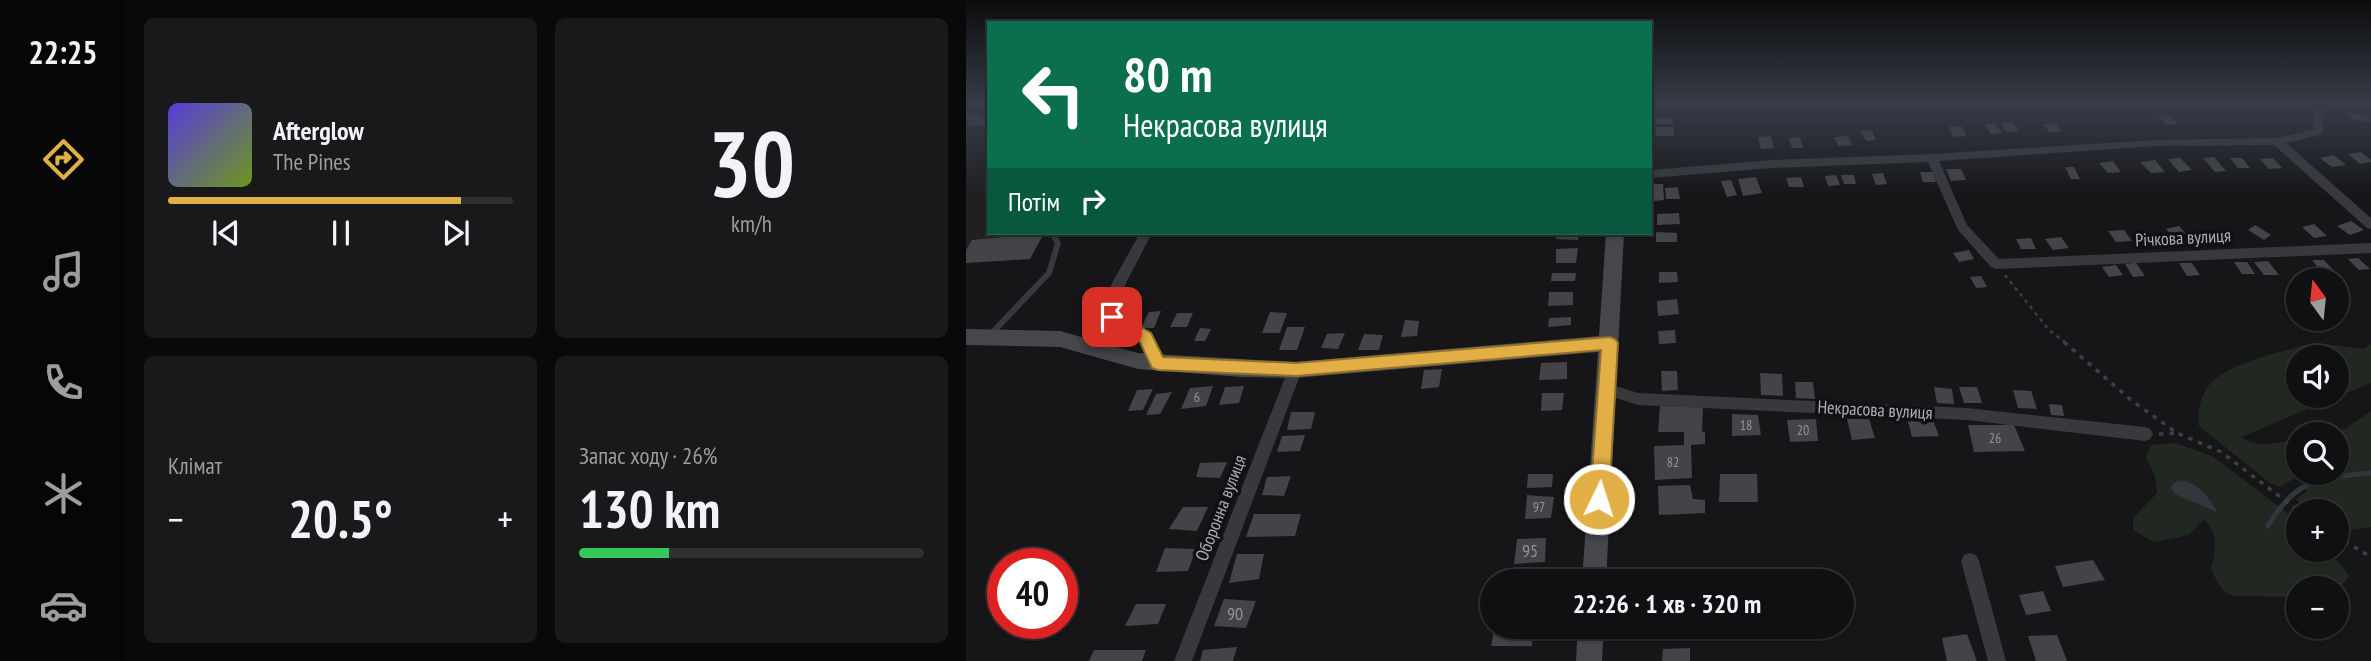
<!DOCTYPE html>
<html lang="uk">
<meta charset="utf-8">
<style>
:root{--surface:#101012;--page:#19191b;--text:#f1f3f6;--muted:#9c9d9f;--line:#303032;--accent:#e1af46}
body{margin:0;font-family:"PT Sans Narrow",sans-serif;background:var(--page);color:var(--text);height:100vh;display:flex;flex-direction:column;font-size:26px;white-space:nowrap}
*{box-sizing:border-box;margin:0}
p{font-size:23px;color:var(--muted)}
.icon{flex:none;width:38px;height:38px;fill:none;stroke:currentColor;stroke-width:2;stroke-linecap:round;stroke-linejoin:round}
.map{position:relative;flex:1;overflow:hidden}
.details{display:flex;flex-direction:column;gap:18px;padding:18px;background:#09090a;width:840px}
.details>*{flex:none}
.hud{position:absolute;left:21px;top:21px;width:665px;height:214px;border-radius:0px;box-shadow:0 2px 5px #0004,0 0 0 2px var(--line);background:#0b6e4f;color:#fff;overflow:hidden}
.needle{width:46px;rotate:345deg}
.buttons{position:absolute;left:1320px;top:268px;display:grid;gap:14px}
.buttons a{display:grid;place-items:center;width:63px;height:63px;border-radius:50%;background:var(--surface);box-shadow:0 2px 5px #0004,0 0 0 2px var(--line);font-size:35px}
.speed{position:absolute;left:21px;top:548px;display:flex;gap:14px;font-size:35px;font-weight:700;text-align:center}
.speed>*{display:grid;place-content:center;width:91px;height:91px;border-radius:50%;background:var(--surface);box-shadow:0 2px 5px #0004,0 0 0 2px var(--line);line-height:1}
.speed .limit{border:10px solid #d22;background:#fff;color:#111}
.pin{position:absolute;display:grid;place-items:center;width:60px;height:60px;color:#fff;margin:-30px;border-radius:14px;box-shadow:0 4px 10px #0006}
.me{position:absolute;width:77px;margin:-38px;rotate:4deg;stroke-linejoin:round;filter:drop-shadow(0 0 5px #0008)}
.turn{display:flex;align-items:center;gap:24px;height:147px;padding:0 21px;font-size:32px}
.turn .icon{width:91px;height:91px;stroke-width:2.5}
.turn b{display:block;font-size:49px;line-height:60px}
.then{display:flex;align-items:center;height:66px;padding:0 21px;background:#0003;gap:14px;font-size:26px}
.big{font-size:52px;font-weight:700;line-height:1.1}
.details .tile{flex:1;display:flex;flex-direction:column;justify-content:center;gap:10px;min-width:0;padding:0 24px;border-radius:10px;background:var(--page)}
.details .dial{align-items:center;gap:0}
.dial b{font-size:91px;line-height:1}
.song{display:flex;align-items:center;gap:21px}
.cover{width:84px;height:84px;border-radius:10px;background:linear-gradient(135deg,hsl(250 70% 55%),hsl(80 70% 35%))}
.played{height:7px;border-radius:4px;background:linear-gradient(90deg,var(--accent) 85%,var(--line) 85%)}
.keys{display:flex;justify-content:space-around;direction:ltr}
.heat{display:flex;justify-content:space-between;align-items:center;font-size:38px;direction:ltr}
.charge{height:10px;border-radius:5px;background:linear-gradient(90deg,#34c759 26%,var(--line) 0)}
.details .tiles{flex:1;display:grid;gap:18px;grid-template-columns:repeat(2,1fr)}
.trip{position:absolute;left:514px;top:569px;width:374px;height:70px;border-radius:35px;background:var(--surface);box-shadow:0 2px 5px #0004,0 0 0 2px var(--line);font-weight:700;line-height:70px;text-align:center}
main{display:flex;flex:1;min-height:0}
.menu{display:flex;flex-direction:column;width:126px;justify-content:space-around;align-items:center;background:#060607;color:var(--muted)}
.menu .icon{width:49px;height:49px}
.menu .on{color:var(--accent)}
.menu b{font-size:32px;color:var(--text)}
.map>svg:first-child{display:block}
.built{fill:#202022}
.green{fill:#212822;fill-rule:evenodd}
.water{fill:#30373d}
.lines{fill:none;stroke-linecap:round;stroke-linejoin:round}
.stream{stroke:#30373d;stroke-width:5}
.building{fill:#444448}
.path-far1{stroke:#3e3f44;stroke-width:2.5;stroke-dasharray:3.5 4.5;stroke-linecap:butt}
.path{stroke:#3e3f44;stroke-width:3.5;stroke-dasharray:4.5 6;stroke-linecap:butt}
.lane{stroke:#38393d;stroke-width:6}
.street{fill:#38393d;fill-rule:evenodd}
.secondary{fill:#46474d;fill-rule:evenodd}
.route{fill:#e1af46;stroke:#92722e;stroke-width:2}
.labels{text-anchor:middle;stroke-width:7;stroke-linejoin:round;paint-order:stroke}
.number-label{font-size:14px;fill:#90949b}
.street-label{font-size:18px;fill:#aaaeb7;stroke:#111113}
.near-number-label{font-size:18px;fill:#90949b}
</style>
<main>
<nav class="menu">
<b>22:25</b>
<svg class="icon on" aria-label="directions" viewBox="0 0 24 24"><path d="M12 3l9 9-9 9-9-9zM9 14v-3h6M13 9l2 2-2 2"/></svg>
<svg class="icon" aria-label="music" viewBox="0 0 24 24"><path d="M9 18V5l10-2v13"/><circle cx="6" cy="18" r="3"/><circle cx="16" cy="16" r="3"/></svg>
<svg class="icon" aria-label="phone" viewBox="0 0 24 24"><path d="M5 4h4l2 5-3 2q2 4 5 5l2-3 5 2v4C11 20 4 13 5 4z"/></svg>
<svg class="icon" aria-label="climate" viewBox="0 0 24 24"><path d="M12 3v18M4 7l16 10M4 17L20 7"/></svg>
<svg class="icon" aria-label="car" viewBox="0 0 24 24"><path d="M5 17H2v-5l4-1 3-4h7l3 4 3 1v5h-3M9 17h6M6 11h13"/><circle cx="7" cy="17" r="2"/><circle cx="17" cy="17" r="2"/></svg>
</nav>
<section class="details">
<div class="tiles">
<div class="tile">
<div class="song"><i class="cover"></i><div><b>Afterglow</b><p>The Pines</p></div></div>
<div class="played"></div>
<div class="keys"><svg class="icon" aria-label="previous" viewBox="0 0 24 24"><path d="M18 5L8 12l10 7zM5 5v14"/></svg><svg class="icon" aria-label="pause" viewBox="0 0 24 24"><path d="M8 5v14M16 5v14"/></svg><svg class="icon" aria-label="next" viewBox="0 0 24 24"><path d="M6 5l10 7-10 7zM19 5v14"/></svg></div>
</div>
<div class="tile dial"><b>30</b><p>km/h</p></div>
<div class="tile"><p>Клімат</p>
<div class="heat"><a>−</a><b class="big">20.5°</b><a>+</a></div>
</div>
<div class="tile"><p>Запас ходу · 26%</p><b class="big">130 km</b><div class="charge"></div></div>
</div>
</section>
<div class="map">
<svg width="1405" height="661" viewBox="0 0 1405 661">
<rect width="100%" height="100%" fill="#161618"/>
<!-- built -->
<path class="built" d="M0 113 23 116V233H78L64 259 0 263Z"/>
<!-- green -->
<path class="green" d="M1349 343 1398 349 1405 344V383L1275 437C1289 449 1315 442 1332 439V472H1370V434H1355L1379 429 1405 411V527L1384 530 1370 526V511H1340L1330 499 1340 492V476L1329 478 1314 487 1304 483 1233 426C1231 412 1235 391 1247 381 1267 362 1322 350 1349 343ZM1332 357H1370V396H1332Z
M1209 443 1246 456 1332 521V550H1364L1383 576C1374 595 1351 588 1332 588V597C1321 596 1269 597 1265 595 1254 591 1250 579 1245 569 1250 549 1253 535 1238 519L1223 535 1188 542 1167 530V518L1191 493 1189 476 1180 457 1185 445Z"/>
<!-- water -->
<path class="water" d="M1214 481C1232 481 1243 498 1251 512L1209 494 1205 488 1207 483Z"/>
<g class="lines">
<!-- stream -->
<path class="stream" d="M1302 526C1330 478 1354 478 1405 473"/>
</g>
<!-- building -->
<path class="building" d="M1381 112 1401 115 1405 122 1384 119Z
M0 113H14L12 118H23V125L0 126 3 120 0 121Z
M1202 114 1212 124 1200 125 1191 115Z
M690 118H706L707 124H690Z
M1047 122 1053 131 1040 132 1035 123Z
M1029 123 1036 133 1025 134 1018 124Z
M1089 123 1096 131 1084 133 1077 124Z
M995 126 1001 136 988 137 982 127Z
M689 127H708V136H690Z
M906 130 910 140 900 141 895 131Z
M805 136 808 148 795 149 792 137Z
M882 136 886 145 872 146 868 137Z
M834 137 837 148H826L823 138Z
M1395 152 1405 160V162L1394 164 1382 154Z
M1368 155 1380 165 1366 167 1354 158Z
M1248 157 1260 171 1249 172 1237 158Z
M1214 158 1226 170 1213 172 1202 159Z
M1264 158H1276L1284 168H1272Z
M1307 158 1316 168 1303 169 1294 159Z
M1189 160 1199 172 1185 173 1174 162Z
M1147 161 1155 172 1142 173 1133 163Z
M1099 167H1108L1114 179H1105Z
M980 169H995L1000 180 985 181Z
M954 172H967L970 182H957Z
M917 173 921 184 910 185 906 174Z
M870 175 874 185 862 186 859 176Z
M875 175H888L890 184H878Z
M790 177 796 193 777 196 772 179Z
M835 177 838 187H823L820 178Z
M765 180 771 195 761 197 755 181Z
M687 184H697L698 200 688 201Z
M712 187 714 199H700L699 188Z
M713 213 714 224 691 225V214Z
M1385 221 1398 230 1384 235 1371 226Z
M1348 224 1361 236 1348 238 1336 227Z
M1289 225 1305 235 1298 240 1282 230Z
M1213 226 1222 236 1209 239 1200 229Z
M1158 230 1166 241 1150 242 1142 231Z
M690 232 711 233V242H690Z
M78 233 64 259 0 263V250L6 240Z
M592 233H613L612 240 590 239Z
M1095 237 1103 248 1087 250 1079 239Z
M1065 238 1070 249H1055L1050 239Z
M612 248 610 263H590V249Z
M1003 250 1008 259 993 262 987 253Z
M1392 258 1404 269 1393 270 1382 259Z
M1346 260H1358L1369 272 1356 273Z
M1302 261 1313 275H1298L1288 262Z
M1268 262H1281L1289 274H1276Z
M1170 263 1179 276 1167 277 1159 264Z
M1213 263H1226L1234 275 1221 276Z
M1150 265 1157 275 1143 277 1136 267Z
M693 272H711L712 282 693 283Z
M586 273H610L609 281H585Z
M1015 276 1021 287 1010 288 1004 277Z
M583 292H607V305L582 306Z
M711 299 713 314 692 316 691 301Z
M195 311 188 328H175L183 312Z
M304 312 321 313 314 333H296Z
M211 313H227L221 327H204Z
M605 317V325L582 327 583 318Z
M439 320 453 321 451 336 435 337Z
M321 327H339L331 350H313Z
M234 328 245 329 239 341H228Z
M709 330 710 343 693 344 692 331Z
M379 333 372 349 355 348 361 334Z
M398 334 417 335 413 350H392Z
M601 362V379L573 380 575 363Z
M476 369 473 387 455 389 458 370Z
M695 371H711L712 390 696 391Z
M794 373 816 374 817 396 795 395Z
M829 382H847L849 399 830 398Z
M247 386 240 406 215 409 224 388Z
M278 386 273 403 253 405 259 387Z
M968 387 986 389 988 404 971 403Z
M993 387H1011L1016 403H998Z
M187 389 177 410 162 411 171 390Z
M1047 390 1065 391 1071 409 1052 408Z
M206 392 194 414 180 415 190 394Z
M576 393H598L596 410 575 411Z
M1083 404 1096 405 1098 416 1085 415Z
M694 406 737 407 736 432H739V444L725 445 726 478 689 480 688 446 718 445V432H692Z
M325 412H349L345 429 321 430Z
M766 414 792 415 795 435 766 436Z
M941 417 966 418 973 436 946 437Z
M850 419 852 441 824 442 821 420Z
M881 419H903L909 438 886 440Z
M1002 425H1048L1059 451 1008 452Z
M339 435 334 451 311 452 316 436Z
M261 462 254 478 230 477 234 463Z
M562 474H587L586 487 561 488Z
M754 474H791L792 502H753Z
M325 476 318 496 296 495 301 477Z
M724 485 727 499 739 500V513L693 515 692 486Z
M561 495 588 497 585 518 559 519Z
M217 507H242L231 531 203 529Z
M288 514H335L329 536 280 537Z
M580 538 579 562 548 564 551 539Z
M199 548 230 549 222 571 190 572Z
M271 554H298L293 579 263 583Z
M1127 560 1139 580 1097 587 1089 566Z
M1077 591 1085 611 1060 615 1053 595Z
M258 599 290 601 280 628 248 626Z
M170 604H200L192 624 159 626Z
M529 626H567L566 646H525Z
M696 626H735V638L696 636Z
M1001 634 1011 661H981L976 638Z
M1091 635 1101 661H1070L1062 636Z
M271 647 267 661H234L237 650Z
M724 648V661H696L697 649Z
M128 650H180L176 661H123Z"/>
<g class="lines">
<!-- path-far1 -->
<path class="path-far1" d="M1039 275 1083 330 1100 343"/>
<!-- path -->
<path class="path" d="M1098 342 1165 400 1211 433 1255 452 1333 511
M1193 434 1210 433
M1370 536 1405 557"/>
<!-- lane -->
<path class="lane" d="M24 335 83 273 92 243 86 233"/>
<!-- street -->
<path class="street" d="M1349 104H1359L1356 134 1320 143 1405 218V229L1401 228 1308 145 1189 146 973 161 1001 225 1033 259 1405 243V253L1030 269 1025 267 992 230 962 162 804 168 684 178V170L804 160 966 154 1189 140 1311 138 1347 130Z
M174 233H186L159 285 154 315 184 334 199 363 197 367H187L174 342 142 321 140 317 145 285Z
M329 364 334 366 336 370 226 661H208L322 370 324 366Z
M640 383 672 393 1001 408 1179 427 1184 429 1187 434 1184 439 1179 441 1001 420 672 405 635 393 633 389 635 385Z
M1004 553 1010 555 1013 561 1040 661H1022L995 561 998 555Z"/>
<!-- secondary -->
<path class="secondary" d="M640 233H658L640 581H616L632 352 329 378 275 377 172 369 94 347 0 345V329L94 331 172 353 329 362 633 336Z
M612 626H638L636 661H610Z"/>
</g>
<!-- sky -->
<linearGradient id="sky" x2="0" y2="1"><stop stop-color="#0c0c0d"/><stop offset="0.53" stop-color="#363c48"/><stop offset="1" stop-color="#363c48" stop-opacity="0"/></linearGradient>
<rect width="1405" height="196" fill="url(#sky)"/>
<!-- route -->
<path class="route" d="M146 311 185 333 197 357 330 363 644 337 649 339 652 343 643 499 640 505 633 507 627 505 624 499 635 350 330 376 192 370 186 368 174 342 141 321 139 317Z"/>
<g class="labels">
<!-- number labels -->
<g class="number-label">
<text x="231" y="402">6</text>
<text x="780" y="430">18</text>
<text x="837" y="435">20</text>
<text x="1029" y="443">26</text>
<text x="707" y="467">82</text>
<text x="573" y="512">97</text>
</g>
<!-- street labels -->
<g class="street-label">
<text transform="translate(1217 238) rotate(-3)" y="6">Річкова вулиця</text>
<text transform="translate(909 410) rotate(3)" y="6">Некрасова вулиця</text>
<text transform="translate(255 508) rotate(-69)" y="6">Оборонна вулиця</text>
</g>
<!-- near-number labels -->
<g class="near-number-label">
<text x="564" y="557">95</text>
<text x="269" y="620">90</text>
</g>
</g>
</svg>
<div class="buttons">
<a><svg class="needle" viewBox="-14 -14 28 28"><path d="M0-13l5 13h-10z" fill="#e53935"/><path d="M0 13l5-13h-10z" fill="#9c9d9f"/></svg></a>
<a><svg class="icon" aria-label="sound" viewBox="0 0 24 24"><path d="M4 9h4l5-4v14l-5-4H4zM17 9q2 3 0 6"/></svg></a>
<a><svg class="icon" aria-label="search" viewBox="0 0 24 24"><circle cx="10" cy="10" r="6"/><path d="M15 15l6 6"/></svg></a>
<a>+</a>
<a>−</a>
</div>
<div class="speed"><div class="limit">40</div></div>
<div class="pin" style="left:146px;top:317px;background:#d93025"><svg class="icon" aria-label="arrive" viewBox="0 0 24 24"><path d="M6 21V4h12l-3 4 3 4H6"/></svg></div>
<svg class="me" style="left:633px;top:499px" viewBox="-20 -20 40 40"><circle r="17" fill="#e1af46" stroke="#fff" stroke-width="3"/><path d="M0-11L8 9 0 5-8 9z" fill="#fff"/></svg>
<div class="trip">22:26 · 1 хв · 320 m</div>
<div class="hud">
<div class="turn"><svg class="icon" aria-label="left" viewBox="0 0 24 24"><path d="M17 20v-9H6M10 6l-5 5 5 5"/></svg><div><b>80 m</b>Некрасова вулиця</div></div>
<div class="then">Потім<svg class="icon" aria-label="right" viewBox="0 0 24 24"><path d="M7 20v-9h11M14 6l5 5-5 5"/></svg></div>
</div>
</div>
</main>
